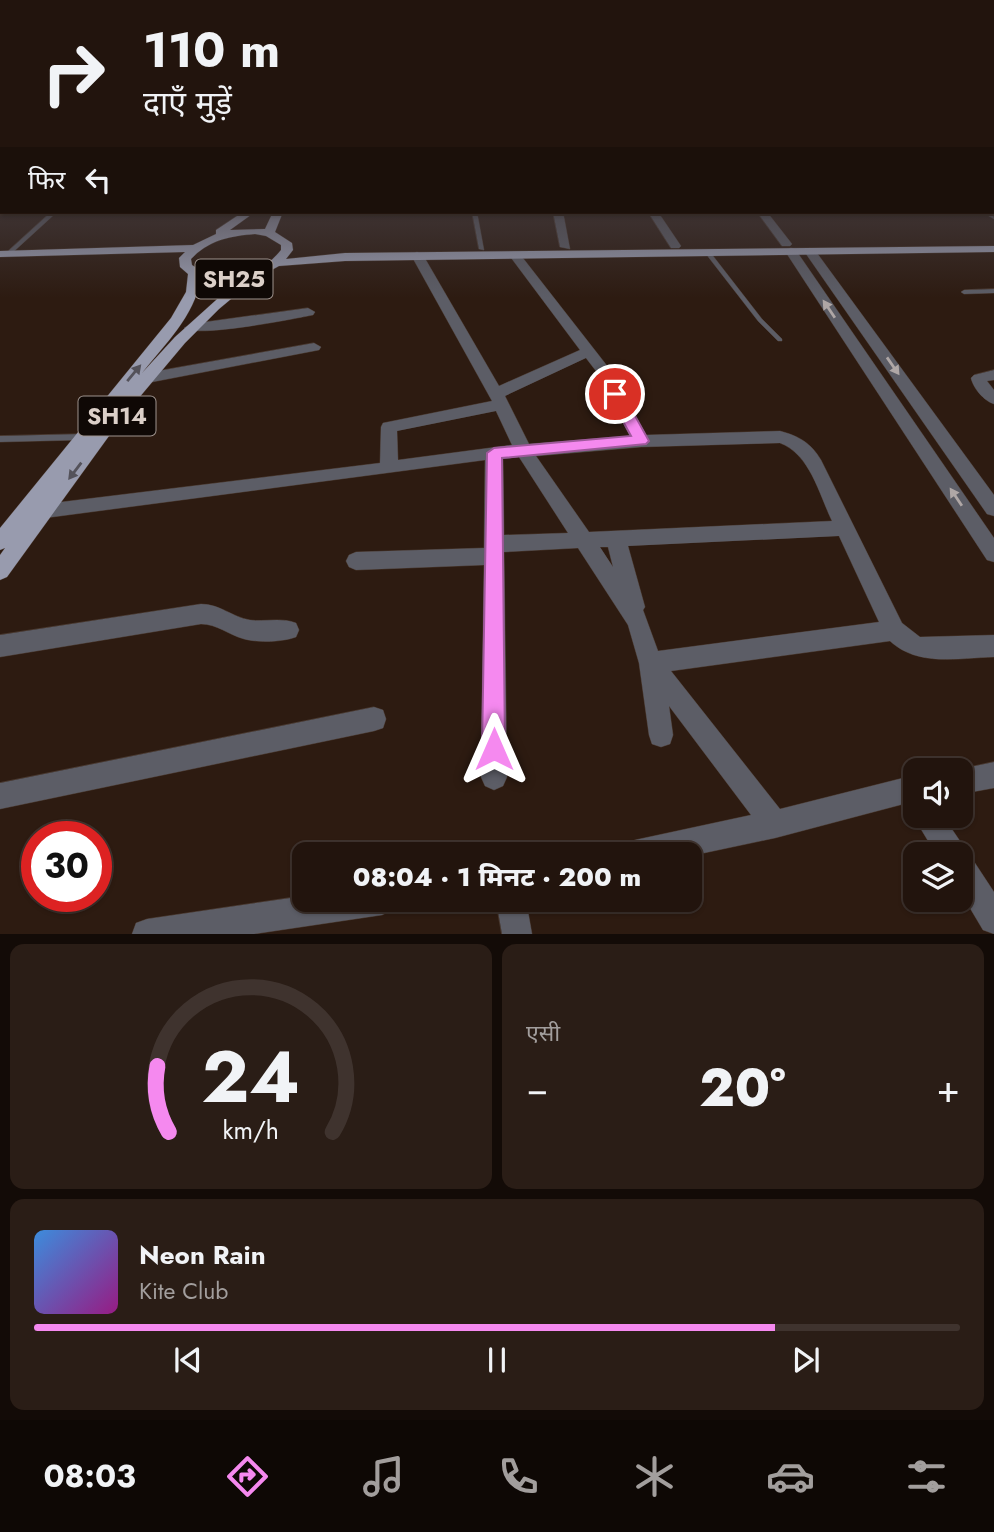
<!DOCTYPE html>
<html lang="hi">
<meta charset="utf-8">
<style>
:root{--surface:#22140d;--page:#2a1d16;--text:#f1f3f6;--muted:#a29e9d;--line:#3f332e;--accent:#f589ef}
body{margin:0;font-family:Jost,"Noto Sans Devanagari",sans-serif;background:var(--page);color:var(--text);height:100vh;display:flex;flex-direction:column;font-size:26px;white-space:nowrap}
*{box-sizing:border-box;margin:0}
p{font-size:23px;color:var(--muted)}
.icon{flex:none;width:38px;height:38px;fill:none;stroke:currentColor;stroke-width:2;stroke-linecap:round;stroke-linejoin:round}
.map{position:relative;height:934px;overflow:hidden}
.drawer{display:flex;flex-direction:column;gap:10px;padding:10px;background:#130b07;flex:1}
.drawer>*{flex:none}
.banner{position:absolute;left:0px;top:0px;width:994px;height:214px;box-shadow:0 2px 5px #0004,0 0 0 2px var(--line);background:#22140d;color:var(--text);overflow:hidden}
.fabs{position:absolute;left:903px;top:758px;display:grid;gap:14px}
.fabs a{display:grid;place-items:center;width:70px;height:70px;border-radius:14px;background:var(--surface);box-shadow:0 2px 5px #0004,0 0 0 2px var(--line);font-size:35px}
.speed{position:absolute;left:21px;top:821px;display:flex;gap:14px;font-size:35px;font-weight:700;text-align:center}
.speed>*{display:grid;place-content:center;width:91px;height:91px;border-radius:50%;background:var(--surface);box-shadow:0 2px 5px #0004,0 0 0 2px var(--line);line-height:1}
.speed .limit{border:10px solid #d22;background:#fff;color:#111}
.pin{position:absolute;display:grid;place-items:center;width:60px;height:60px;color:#fff;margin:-30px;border:4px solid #fff;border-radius:50%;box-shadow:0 2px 7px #0007}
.me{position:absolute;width:77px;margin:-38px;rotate:0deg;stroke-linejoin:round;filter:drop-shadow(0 0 5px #0008)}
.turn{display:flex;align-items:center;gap:24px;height:147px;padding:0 28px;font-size:32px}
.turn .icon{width:91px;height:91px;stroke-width:2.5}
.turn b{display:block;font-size:49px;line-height:60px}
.then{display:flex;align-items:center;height:66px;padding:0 28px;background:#0003;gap:14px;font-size:26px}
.big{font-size:52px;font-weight:800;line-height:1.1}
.drawer .widget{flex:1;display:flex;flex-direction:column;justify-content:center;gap:10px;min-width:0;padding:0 24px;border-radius:14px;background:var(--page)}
.drawer .dial{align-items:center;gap:0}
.dial svg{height:182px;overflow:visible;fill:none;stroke:var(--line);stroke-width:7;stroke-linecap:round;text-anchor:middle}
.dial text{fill:var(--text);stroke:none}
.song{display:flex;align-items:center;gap:21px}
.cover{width:84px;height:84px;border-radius:10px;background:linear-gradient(135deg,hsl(210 70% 55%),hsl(310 70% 35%))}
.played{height:7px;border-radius:4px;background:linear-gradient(90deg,var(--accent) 80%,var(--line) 80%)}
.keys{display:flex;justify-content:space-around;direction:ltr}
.heat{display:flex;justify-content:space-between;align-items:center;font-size:38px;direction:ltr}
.drawer .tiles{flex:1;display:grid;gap:10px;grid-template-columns:1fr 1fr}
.widget:last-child{grid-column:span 2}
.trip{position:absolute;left:292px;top:842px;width:410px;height:70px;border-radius:14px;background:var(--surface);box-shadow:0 2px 5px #0004,0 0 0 2px var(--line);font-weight:800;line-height:70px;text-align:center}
.menu{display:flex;height:112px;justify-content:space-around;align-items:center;background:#0e0805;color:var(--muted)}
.menu .icon{width:49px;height:49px}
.menu .active{color:var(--accent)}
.menu b{font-size:32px;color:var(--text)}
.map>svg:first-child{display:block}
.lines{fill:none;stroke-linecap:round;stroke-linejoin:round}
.service-casing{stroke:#49382e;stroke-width:1}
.minor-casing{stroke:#49382e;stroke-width:1}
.primary-casing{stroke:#49382e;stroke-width:1}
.service{fill:#5c5d66;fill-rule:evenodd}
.minor{fill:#5c5d66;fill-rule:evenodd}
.primary{fill:#989bae;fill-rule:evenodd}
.oneway{fill:#afa7a6}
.oneway2{fill:#54525a}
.route{fill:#f589ef;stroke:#9f599b;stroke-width:2}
.labels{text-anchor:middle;stroke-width:7;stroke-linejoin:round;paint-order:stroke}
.shield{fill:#0f0805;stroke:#9e938e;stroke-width:2}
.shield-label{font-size:23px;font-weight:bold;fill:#dbcfc8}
</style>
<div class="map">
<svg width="994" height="934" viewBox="0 0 994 934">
<rect width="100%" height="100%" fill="#2d1b11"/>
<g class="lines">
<!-- service casing -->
<g class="service-casing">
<path id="service" d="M51 212H57L10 255H6V253Z
M472 212H477L484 250 479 249Z
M706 252H710L762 319 782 339V341H778L758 321 706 254Z
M994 289V293L964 294 961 292 964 290Z
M81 434 85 437 81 440 0 442V436Z"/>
</g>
<!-- minor casing -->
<g class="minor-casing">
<path id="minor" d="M992 211 994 219 982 212H992Z
M553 212H563L570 249 560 247Z
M648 212H658L681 246 679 248H671Z
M757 212H767L792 244 790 246H782Z
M791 248 795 249 994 538V562L987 560 785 251Z
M810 248 814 249 994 495V516L987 514 804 251Z
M515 252 519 253 608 367 646 435 780 431C799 436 811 443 821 460L902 623 920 637 994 635V657C958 658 918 667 890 641L671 671 780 809 915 775V801L775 838 690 856V854H621L625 844 635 840 751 815 669 706 673 735 670 744 661 747 652 744 649 735 639 663 628 625 578 548 504 552 507 777 503 786 494 790 485 786 481 777 484 565 356 570 349 567 346 561 349 555 356 552 484 548 485 460 45 518 38 516 36 511 38 506 45 504 380 463 381 427 383 423 492 401 411 255 417 252 423 255 499 386 580 350 509 255ZM586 358 596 371 630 436 529 444 505 396ZM496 411 512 445 398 460 397 431ZM780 443C810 454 819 494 832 521L589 532 536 456 641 447ZM519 457 568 533 504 535 503 459ZM839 536 879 622 658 651 643 610 645 607 628 546ZM600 547H608L613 567Z
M308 308 315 312 313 315C293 319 196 338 184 328L191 324Z
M314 343 321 347 319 350 147 383 139 378 147 373Z
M994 370V380L987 381 994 390V404C984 401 973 388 971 378L974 375Z
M201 604C220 604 232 617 250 620 265 622 281 617 296 623L299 630 296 637C283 642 258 643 244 639 229 635 217 624 201 624L0 657V635Z
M374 707 383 710 386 719 383 728 374 731 0 809V783Z
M994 762V788L961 794V770H956Z
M915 812V816H943L962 844 966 855 971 857 994 892V934L983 930 961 893V854H936L913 816Z
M304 896V900H397L392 910 382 915 254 934H132L136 923 147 919Z
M496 900H526L532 934H502Z"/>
</g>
<!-- primary casing -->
<g class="primary-casing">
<path id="primary" d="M243 212H255L230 230 265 229 273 212H283L275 232 292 243 293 250 286 259 345 253 994 246V252L345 261 279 266 255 279 219 309 185 343 122 418 7 577 0 580V555L5 548 0 550V528L171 318 186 292 188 274 180 267 179 258 185 252 0 257V251L193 245 216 234V230ZM255 234 266 236 281 245V250C260 277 221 285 192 265L191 259C209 240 230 236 255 234ZM200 279 235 283 175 337 142 373C163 346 196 315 200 279Z"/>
</g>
<!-- service -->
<use href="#service" class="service"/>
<!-- minor -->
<use href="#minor" class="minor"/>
<!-- primary -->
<use href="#primary" class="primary"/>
</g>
<!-- one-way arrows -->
<defs><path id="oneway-solid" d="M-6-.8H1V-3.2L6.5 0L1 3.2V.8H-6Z" transform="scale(1.75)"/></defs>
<g class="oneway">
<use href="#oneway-solid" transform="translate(829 309) rotate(-124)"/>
<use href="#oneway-solid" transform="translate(893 366) rotate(55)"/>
<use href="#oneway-solid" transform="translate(956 497) rotate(-124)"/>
</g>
<g class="oneway2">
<use href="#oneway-solid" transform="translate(134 373) rotate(-50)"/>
<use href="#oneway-solid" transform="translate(75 471) rotate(127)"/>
</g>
<!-- sky -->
<linearGradient id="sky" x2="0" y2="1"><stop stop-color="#190f09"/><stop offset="0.56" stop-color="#463f43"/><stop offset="1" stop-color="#463f43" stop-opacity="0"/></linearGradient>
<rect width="994" height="298" fill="url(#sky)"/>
<!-- route -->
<path class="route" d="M615 389 623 394 649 441 646 444 502 458 505 749 502 757 494 761 486 757 482 749 487 453 494 448 631 436 608 394Z"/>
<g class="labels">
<!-- shield labels -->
<g class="shield">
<rect x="195.5" y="259.5" width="77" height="39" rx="5"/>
<rect x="78.5" y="396.5" width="77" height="39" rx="5"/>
</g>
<g class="shield-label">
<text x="234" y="287">SH25</text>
<text x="117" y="424">SH14</text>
</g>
</g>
</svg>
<div class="fabs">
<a><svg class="icon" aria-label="sound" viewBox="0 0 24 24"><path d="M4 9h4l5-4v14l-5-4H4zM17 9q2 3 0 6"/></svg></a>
<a><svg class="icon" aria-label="layers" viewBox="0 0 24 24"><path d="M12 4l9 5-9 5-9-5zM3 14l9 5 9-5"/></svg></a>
</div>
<div class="speed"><div class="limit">30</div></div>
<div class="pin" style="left:615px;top:394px;background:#d93025"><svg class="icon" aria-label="arrive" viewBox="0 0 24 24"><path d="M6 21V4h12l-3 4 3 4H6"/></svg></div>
<svg class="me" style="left:494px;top:749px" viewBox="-20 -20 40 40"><path d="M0-17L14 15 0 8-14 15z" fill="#f589ef" stroke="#fff" stroke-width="4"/></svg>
<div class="trip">08:04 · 1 मिनट · 200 m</div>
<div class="banner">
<div class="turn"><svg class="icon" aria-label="right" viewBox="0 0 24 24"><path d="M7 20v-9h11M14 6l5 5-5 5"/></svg><div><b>110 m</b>दाएँ मुड़ें</div></div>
<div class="then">फिर<svg class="icon" aria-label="left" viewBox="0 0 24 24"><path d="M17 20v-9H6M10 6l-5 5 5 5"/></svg></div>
</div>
</div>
<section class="drawer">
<div class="tiles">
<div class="widget dial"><svg viewBox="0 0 100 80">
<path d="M14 69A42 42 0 1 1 86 69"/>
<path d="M14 69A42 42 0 0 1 9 40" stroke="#f589ef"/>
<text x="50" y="56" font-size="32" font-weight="700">24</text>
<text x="50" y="72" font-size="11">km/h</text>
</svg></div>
<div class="widget"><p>एसी</p>
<div class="heat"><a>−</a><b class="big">20°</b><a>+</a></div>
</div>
<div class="widget">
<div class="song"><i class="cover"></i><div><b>Neon Rain</b><p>Kite Club</p></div></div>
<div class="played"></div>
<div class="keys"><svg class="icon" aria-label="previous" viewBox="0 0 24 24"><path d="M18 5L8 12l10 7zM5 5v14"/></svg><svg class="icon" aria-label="pause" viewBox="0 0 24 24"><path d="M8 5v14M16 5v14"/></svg><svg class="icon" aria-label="next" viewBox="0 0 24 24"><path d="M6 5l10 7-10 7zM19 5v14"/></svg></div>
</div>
</div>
</section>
<nav class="menu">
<b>08:03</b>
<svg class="icon active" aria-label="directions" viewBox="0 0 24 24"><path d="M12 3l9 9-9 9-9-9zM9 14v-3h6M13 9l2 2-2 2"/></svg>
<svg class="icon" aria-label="music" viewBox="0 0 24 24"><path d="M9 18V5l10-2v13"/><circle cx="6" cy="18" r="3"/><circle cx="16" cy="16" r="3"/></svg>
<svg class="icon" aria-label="phone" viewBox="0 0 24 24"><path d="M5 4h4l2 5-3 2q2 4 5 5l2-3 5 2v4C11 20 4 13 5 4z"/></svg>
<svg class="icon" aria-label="climate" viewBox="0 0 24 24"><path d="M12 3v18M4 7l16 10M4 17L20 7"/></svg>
<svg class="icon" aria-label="car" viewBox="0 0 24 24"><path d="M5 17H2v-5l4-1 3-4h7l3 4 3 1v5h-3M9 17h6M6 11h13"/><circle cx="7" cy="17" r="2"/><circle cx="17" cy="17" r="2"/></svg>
<svg class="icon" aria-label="filters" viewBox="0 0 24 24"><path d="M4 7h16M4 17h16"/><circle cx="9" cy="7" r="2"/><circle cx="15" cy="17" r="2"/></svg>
</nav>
